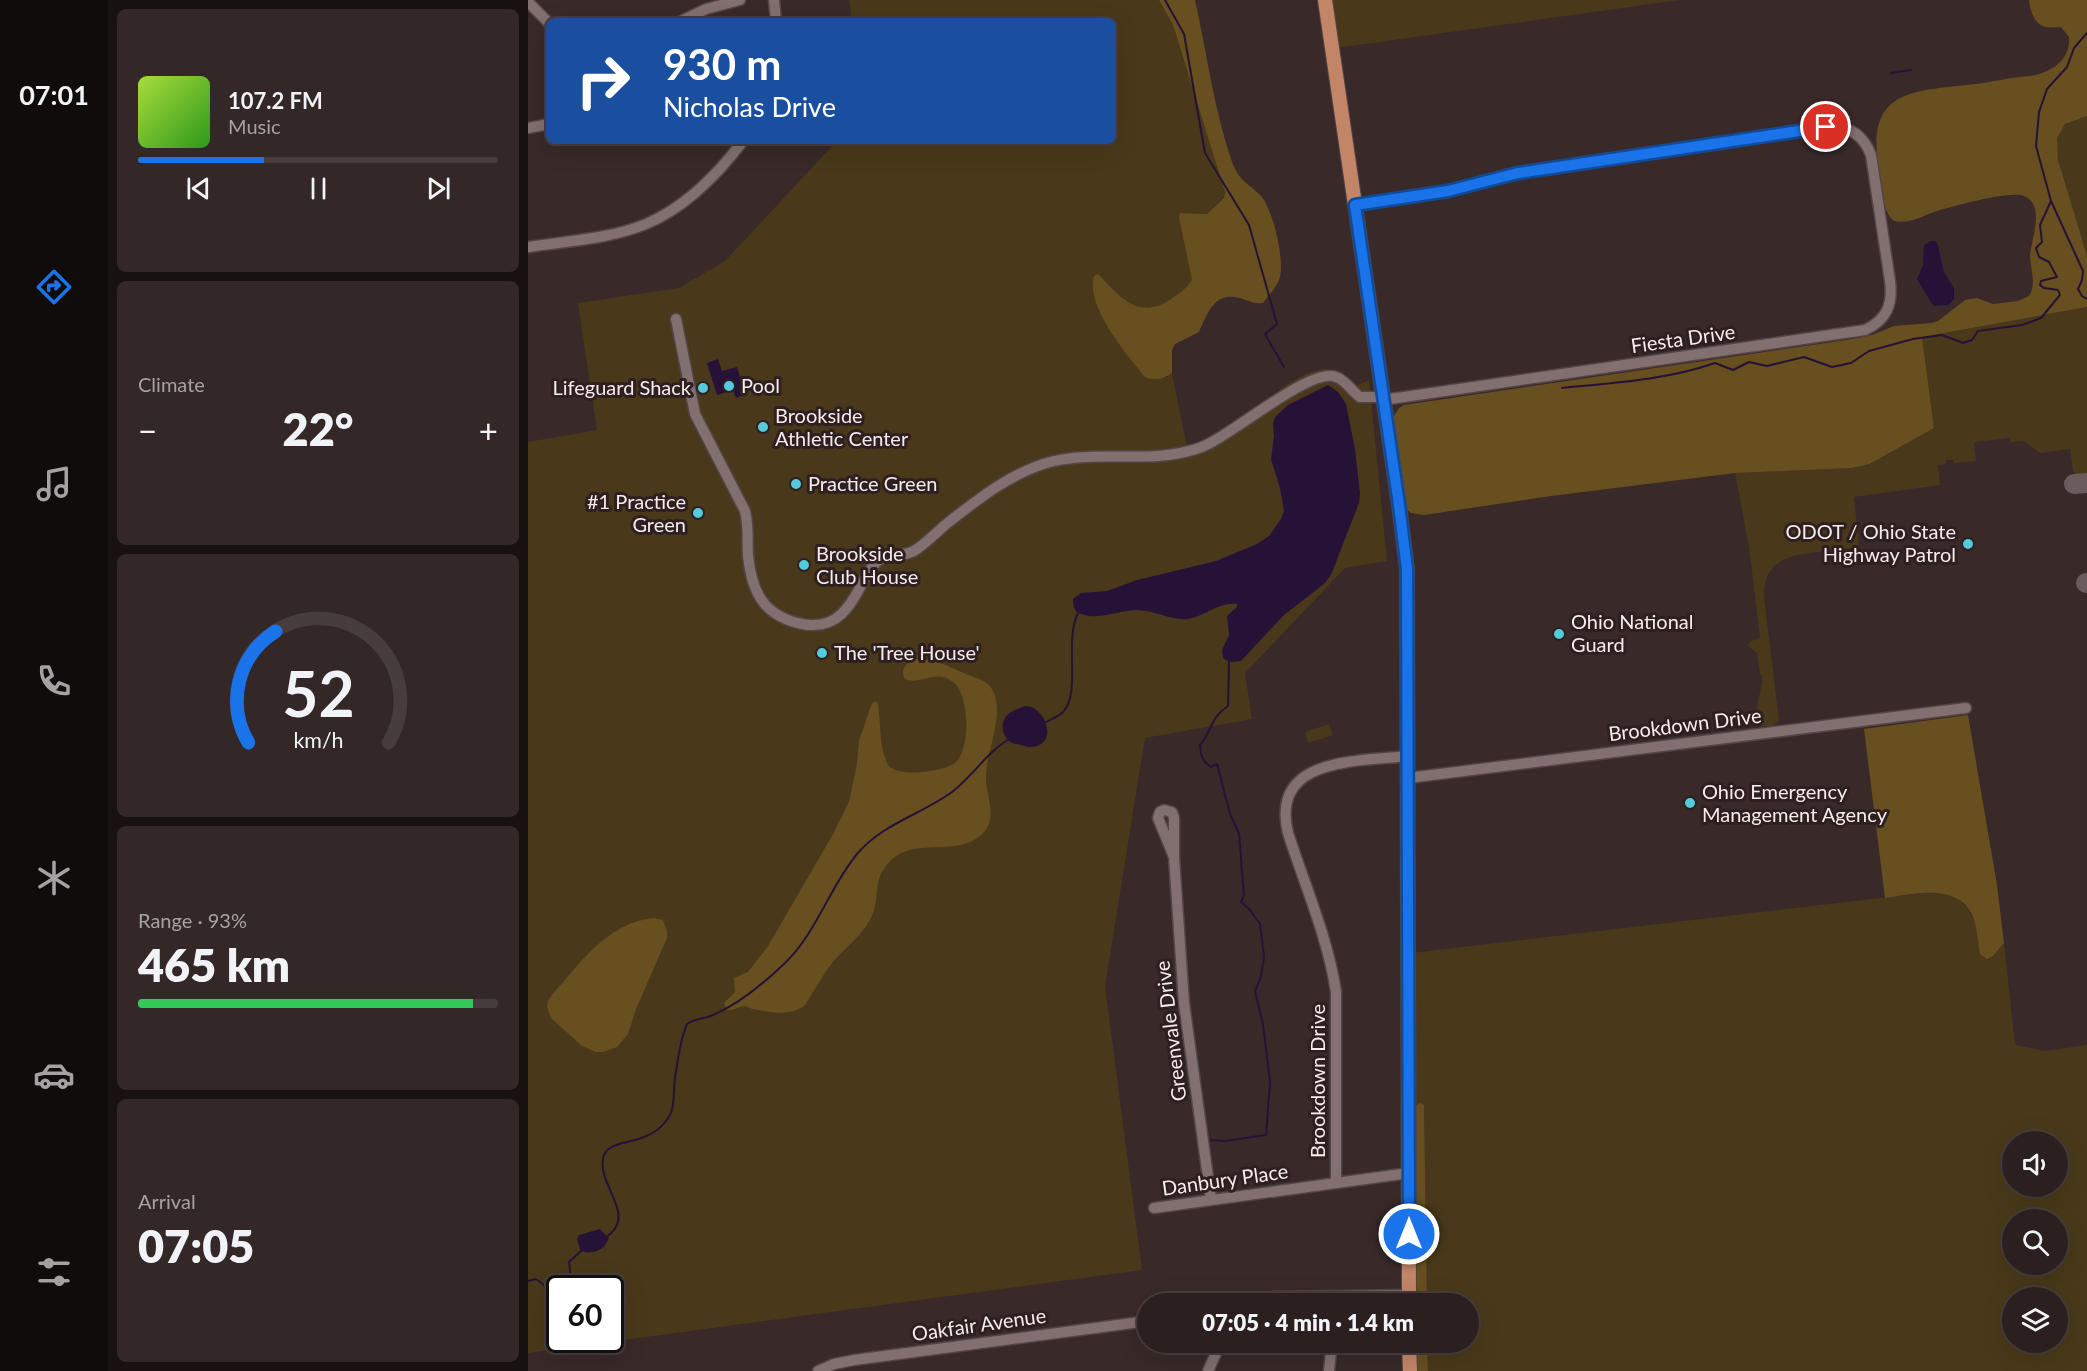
<!DOCTYPE html>
<meta charset="utf-8">
<style>
:root{--surface:#2b1f1f;--page:#332728;--text:#f1f3f6;--muted:#a6a2a4;--line:#473d3d;--accent:#1a73e8}
body{margin:0;font-family:Lato,sans-serif;background:var(--page);color:var(--text);height:100vh;display:flex;flex-direction:column;font-size:22px;white-space:nowrap}
*{box-sizing:border-box;margin:0}
p{font-size:20px;color:var(--muted)}
.icon{flex:none;width:33px;height:33px;fill:none;stroke:currentColor;stroke-width:2;stroke-linecap:round;stroke-linejoin:round}
.map{position:relative;flex:1;overflow:hidden}
.details{display:flex;flex-direction:column;gap:9px;padding:9px;background:#181111;width:420px}
.details>*{flex:none}
.banner{position:absolute;left:18px;top:18px;width:570px;height:126px;border-radius:9px;box-shadow:0 6px 24px #0002,0 0 0 2px var(--line);background:#1a4fa0;color:#fff;overflow:hidden}
.fabs{position:absolute;left:1474px;top:1131px;display:grid;gap:12px}
.fabs a{display:grid;place-items:center;width:66px;height:66px;border-radius:50%;background:var(--surface);box-shadow:0 6px 24px #0002,0 0 0 2px var(--line);font-size:30px}
.speed{position:absolute;left:18px;top:1275px;display:flex;gap:12px;font-size:30px;font-weight:700;text-align:center}
.speed>*{display:grid;place-content:center;width:78px;height:78px;border-radius:50%;background:var(--surface);box-shadow:0 6px 24px #0002,0 0 0 2px var(--line);line-height:1}
.speed .limit{border:3px solid #111;border-radius:9px;background:#fff;color:#111}
.pin{position:absolute;display:grid;place-items:center;width:51px;height:51px;color:#fff;margin:-26px;border:3px solid #fff;border-radius:50%;box-shadow:0 2px 6px #0007}
.me{position:absolute;width:66px;margin:-33px;rotate:0deg;stroke-linejoin:round;filter:drop-shadow(0 0 4px #0008)}
.turn{display:flex;align-items:center;gap:21px;height:126px;padding:0 18px;font-size:27px}
.turn .icon{width:78px;height:78px;stroke-width:2.5}
.turn b{display:block;font-size:42px;line-height:51px}
.big{font-size:45px;font-weight:800;line-height:1.1}
.details .card{flex:1;display:flex;flex-direction:column;justify-content:center;gap:9px;min-width:0;padding:0 21px;border-radius:9px;background:var(--page)}
.details .dial{align-items:center;gap:0}
.dial svg{height:156px;overflow:visible;fill:none;stroke:var(--line);stroke-width:7;stroke-linecap:round;text-anchor:middle}
.dial text{fill:var(--text);stroke:none}
.song{display:flex;align-items:center;gap:18px}
.cover{width:72px;height:72px;border-radius:9px;background:linear-gradient(135deg,hsl(80 70% 55%),hsl(110 70% 35%))}
.played{height:6px;border-radius:3px;background:linear-gradient(90deg,var(--accent) 35%,var(--line) 35%)}
.keys{display:flex;justify-content:space-around;direction:ltr}
.heat{display:flex;justify-content:space-between;align-items:center;font-size:33px;direction:ltr}
.charge{height:9px;border-radius:4px;background:linear-gradient(90deg,#34c759 93%,var(--line) 0)}
.trip{position:absolute;left:609px;top:1293px;width:342px;height:60px;border-radius:30px;background:var(--surface);box-shadow:0 6px 24px #0002,0 0 0 2px var(--line);font-weight:800;line-height:60px;text-align:center}
main{display:flex;flex:1;min-height:0}
.menu{display:flex;flex-direction:column;width:108px;justify-content:space-around;align-items:center;background:#110c0c;color:var(--muted)}
.menu .icon{width:42px;height:42px}
.menu .active{color:var(--accent)}
.menu b{font-size:27px;color:var(--text)}
.map>svg:first-child{display:block}
.green{fill:#49391a;fill-rule:evenodd}
.forest{fill:#674f20}
.water{fill:#271237}
.lines{fill:none;stroke-linecap:round;stroke-linejoin:round}
.stream{stroke:#271237;stroke-width:2}
.taxiway{stroke:#6a5c5c;stroke-width:20}
.minor-casing{stroke:#534546;stroke-width:13}
.major-casing{stroke:#534546;stroke-width:16}
.minor{stroke:#826f70;stroke-width:10}
.major{stroke:#c28568;stroke-width:14}
.route-casing{stroke:#114b97;stroke-width:15}
.route{stroke:#1a73e8;stroke-width:10}
.poi-dot{fill:#53cbdc;stroke:#2e1f20;stroke-width:2}
.labels{text-anchor:middle;stroke-width:6;stroke-linejoin:round;paint-order:stroke}
.street-label{font-size:20px;fill:#f6ebeb;stroke:#2e1f20}
.poi-label{font-size:20px;fill:#f6ebeb;stroke:#2e1f20;text-anchor:start}
</style>
<main>
<nav class="menu">
<b>07:01</b>
<svg class="icon active" aria-label="directions" viewBox="0 0 24 24"><path d="M12 3l9 9-9 9-9-9zM9 14v-3h6M13 9l2 2-2 2"/></svg>
<svg class="icon" aria-label="music" viewBox="0 0 24 24"><path d="M9 18V5l10-2v13"/><circle cx="6" cy="18" r="3"/><circle cx="16" cy="16" r="3"/></svg>
<svg class="icon" aria-label="phone" viewBox="0 0 24 24"><path d="M5 4h4l2 5-3 2q2 4 5 5l2-3 5 2v4C11 20 4 13 5 4z"/></svg>
<svg class="icon" aria-label="climate" viewBox="0 0 24 24"><path d="M12 3v18M4 7l16 10M4 17L20 7"/></svg>
<svg class="icon" aria-label="car" viewBox="0 0 24 24"><path d="M5 17H2v-5l4-1 3-4h7l3 4 3 1v5h-3M9 17h6M6 11h13"/><circle cx="7" cy="17" r="2"/><circle cx="17" cy="17" r="2"/></svg>
<svg class="icon" aria-label="filters" viewBox="0 0 24 24"><path d="M4 7h16M4 17h16"/><circle cx="9" cy="7" r="2"/><circle cx="15" cy="17" r="2"/></svg>
</nav>
<section class="details">
<div class="card">
<div class="song"><i class="cover"></i><div><b>107.2 FM</b><p>Music</p></div></div>
<div class="played"></div>
<div class="keys"><svg class="icon" aria-label="previous" viewBox="0 0 24 24"><path d="M18 5L8 12l10 7zM5 5v14"/></svg><svg class="icon" aria-label="pause" viewBox="0 0 24 24"><path d="M8 5v14M16 5v14"/></svg><svg class="icon" aria-label="next" viewBox="0 0 24 24"><path d="M6 5l10 7-10 7zM19 5v14"/></svg></div>
</div>
<div class="card"><p>Climate</p>
<div class="heat"><a>−</a><b class="big">22°</b><a>+</a></div>
</div>
<div class="card dial"><svg viewBox="0 0 100 80">
<path d="M14 69A42 42 0 1 1 86 69"/>
<path d="M14 69A42 42 0 0 1 28 12" stroke="#1a73e8"/>
<text x="50" y="56" font-size="32" font-weight="700">52</text>
<text x="50" y="72" font-size="11">km/h</text>
</svg></div>
<div class="card"><p>Range · 93%</p><b class="big">465 km</b><div class="charge"></div></div>
<div class="card"><p>Arrival</p><b class="big">07:05</b></div>
</section>
<div class="map">
<svg width="1559" height="1371" viewBox="0 0 1559 1371">
<rect width="100%" height="100%" fill="#392929"/>
<!-- green -->
<path class="green" d="M321 0H631L645 25 697 191 696 197 679 214 652 213 664 280C653 295 629 314 608 307 602 305 597 300 592 296L622 379 639 377 644 373 659 447C674 442 689 438 702 429 727 412 774 362 806 370 815 372 821 380 828 386L841 380 859 561 817 568 717 673 724 719 617 738 577 986 614 1270 0 1353V442L69 430 50 303 151 288 197 261 309 141H585V21H324ZM32 1288H82V1340H32Z
M801 0H1151L808 48Z
M1559 116V256C1552 231 1520 151 1531 131 1537 121 1549 118 1559 116Z
M1559 307V476L1548 475 1545 471 1542 449 1512 453 1496 441 1483 442 1482 438 1446 442 1448 461 1426 463 1425 460H1418V464L1410 465 1412 485 1326 497 1331 547C1317 549 1303 551 1289 552 1258 556 1235 561 1236 598L1251 720 1245 726H1234C1222 711 1236 690 1234 675H1232L1229 653 1220 646 1222 642 1232 637 1221 547 1207 473 1324 468 1343 464 1406 428 1394 337Z
M801 724 805 735 780 743 777 732Z
M1395 893C1404 894 1416 892 1423 895 1447 905 1451 937 1459 959L1465 956 1476 943 1487 1045 1517 1051 1559 1045V1371H900L899 1343 940 1342V1304L899 1303 896 1105 892 1102 886 1108 884 953ZM1485 1142H1530V1186H1485ZM1485 1220H1530V1264H1485ZM1485 1298H1530V1342H1485Z"/>
<!-- forest -->
<path class="forest" d="M631 0H667C679 54 686 110 704 162 712 183 720 182 733 196 745 209 758 264 751 280 748 288 740 296 735 303 724 305 717 298 706 297 685 294 678 317 671 332L647 344 644 350V373C637 379 625 381 617 377 599 355 557 306 566 276L570 274C591 295 608 320 640 301 650 294 657 290 664 280L651 217 652 213 679 214 696 198 697 192 645 25Z
M1501 0H1559V116L1537 124 1529 138 1530 160 1559 256V307L1394 337 1406 428 1342 464 1324 468 1207 473 1023 496 896 515 883 513 878 509 865 417 871 408 876 405 1325 339 1344 335 1366 326 1403 323 1410 321 1437 300 1449 298 1465 304 1490 301 1501 296C1509 284 1502 268 1502 255 1503 240 1518 205 1496 196 1482 190 1422 207 1406 212 1393 217 1380 224 1366 221 1353 210 1353 185 1351 169 1338 94 1378 91 1439 85 1461 83 1482 77 1503 76 1523 72 1543 60 1541 37L1533 27C1528 27 1523 28 1518 27 1506 25 1502 10 1501 0Z
M389 659C406 658 421 667 436 673 444 677 455 679 461 685 481 709 457 751 458 778 458 796 469 816 457 831 435 858 392 838 367 857 342 876 354 895 343 918 334 936 316 948 304 963 294 976 286 991 277 1005 264 1016 242 1013 226 1009 223 1009 221 1007 217 1006 211 1006 206 1011 199 1010L196 1003 207 992 206 978 220 972 240 946 304 836 321 802 329 764 331 741 344 703 348 701 350 704C353 723 351 746 359 763 366 779 415 772 427 763 443 749 442 695 425 682 408 668 392 686 377 679 371 669 379 662 389 659Z
M1440 715 1469 885 1476 943 1465 956 1459 959 1452 954C1450 942 1449 928 1445 917 1431 882 1385 894 1357 898L1336 729Z
M126 918 135 920 139 931V938L108 1009 100 1034 89 1047 75 1052H68L54 1046 23 1018 19 1007 20 1002C24 993 31 987 37 980 60 952 88 921 126 918Z
M892 1102 896 1105 899 1303H886V1108Z
M887 1343H899L900 1371H888Z"/>
<!-- water -->
<path class="water" d="M1403 241H1407L1410 245 1416 272 1426 288V299L1420 305 1407 306 1404 304 1389 279 1395 265 1396 245Z
M190 359 194 371 209 367 218 394 208 398 205 390 189 395 179 363Z
M800 385 810 392 818 404 827 449 832 493 831 503 803 575 796 584 756 615 713 661 701 662 695 658 694 650 701 635 699 616 709 607V604C691 602 677 616 660 619 643 621 626 610 609 610 591 610 571 621 553 614 546 612 545 607 545 599L553 593 579 591 609 580 688 561 729 544 741 536 753 519 756 511 752 488 743 459 746 436 745 424 747 417 760 405Z
M497 706C519 706 532 748 501 747 496 747 492 744 487 744 477 742 471 728 477 718 481 711 490 709 497 706Z
M72 1229 81 1238 76 1247C69 1252 60 1255 52 1250L49 1239 51 1235Z"/>
<g class="lines">
<!-- stream -->
<path class="stream" d="M637 0 656 34 677 153 721 225 749 324 737 334 756 367
M1559 33 1546 48 1539 67 1519 89 1511 112 1508 146 1523 201 1555 271 1554 280 1550 289 1554 296 1559 299
M1363 73 1383 70
M1034 388C1085 383 1138 380 1187 363L1205 370 1221 362 1239 366 1276 357 1304 367 1323 363 1341 351 1385 339 1414 335 1435 343 1444 340 1450 331 1494 325 1513 318 1532 295 1530 290 1516 288 1512 285 1513 281 1529 277 1521 262 1511 257 1508 248 1514 242 1512 225 1523 201
M516 723C523 719 531 717 536 711 553 690 536 641 550 613
M683 1140 697 1141 738 1135 742 1083 735 1024 727 991 733 977 736 957 732 924 722 910 713 902 716 895 711 834 702 814 689 764 683 767C674 761 673 756 672 745 685 730 681 719 700 706L701 662
M77 1238C111 1216 70 1187 75 1159 77 1142 103 1143 116 1137 124 1134 133 1128 138 1121 148 1110 145 1091 147 1077 150 1061 152 1039 159 1024 167 1018 177 1019 185 1015 211 1004 235 984 256 964 288 934 301 888 329 854 354 824 394 814 424 792 445 776 458 753 481 739
M0 1281 8 1279 26 1293 32 1294
M42 1288 43 1278 41 1262 54 1250"/>
<!-- taxiway -->
<path class="taxiway" d="M1546 484 1559 483
M1558 583H1559"/>
<!-- minor casing -->
<g class="minor-casing">
<path id="minor" d="M246 0 248 21
M0 2 21 23
M153 21 178 9 212 0
M0 128 21 124
M827 205 920 191 990 173 1298 127C1320 125 1335 134 1343 155L1362 281C1365 304 1359 320 1337 330L855 400
M0 247C38 241 82 239 118 224 156 208 190 174 215 141
M148 319 167 414 217 511C221 526 219 541 220 556 224 593 236 616 274 624 310 631 323 605 337 578 341 572 345 564 351 560 361 554 375 557 386 551 397 544 407 534 417 525 450 499 485 471 526 461 575 450 626 465 674 447 702 437 783 366 808 377 818 380 823 391 832 397H855
M880 778 1438 708
M646 857V818L644 812 636 810 632 812 630 818 646 857 656 1003 683 1199
M808 1183V992C800 938 777 886 760 833 742 757 828 762 879 756
M626 1208 881 1173
M721 1304 732 1299 745 1297 881 1295
M290 1371 306 1364 326 1360 620 1321
M680 1371 693 1342
M801 1371 804 1342"/>
</g>
<!-- major casing -->
<g class="major-casing">
<path id="major" d="M797 0 871 505 879 569 881 1304
M881 1342 882 1371"/>
</g>
<!-- minor -->
<use href="#minor" class="minor"/>
<!-- major -->
<use href="#major" class="major"/>
</g>
<g class="lines">
<!-- route casing -->
<g class="route-casing">
<path id="route" d="M881 1234 879 569 871 505 827 205 920 191 990 173 1298 127"/>
</g>
<!-- route -->
<use href="#route" class="route"/>
</g>
<!-- markers -->
<g class="poi-dot">
<circle cx="201" cy="386" r="6"/>
<circle cx="175" cy="388" r="6"/>
<circle cx="235" cy="427" r="6"/>
<circle cx="268" cy="484" r="6"/>
<circle cx="170" cy="513" r="6"/>
<circle cx="1440" cy="544" r="6"/>
<circle cx="276" cy="565" r="6"/>
<circle cx="1031" cy="634" r="6"/>
<circle cx="294" cy="653" r="6"/>
<circle cx="1162" cy="803" r="6"/>
</g>
<g class="labels">
<!-- street labels -->
<g class="street-label">
<text transform="translate(1155 339) rotate(-8)" y="7">Fiesta Drive</text>
<text transform="translate(1157 725) rotate(-7)" y="7">Brookdown Drive</text>
<text transform="translate(643 1031) rotate(-97)" y="7">Greenvale Drive</text>
<text transform="translate(790 1081) rotate(-90)" y="7">Brookdown Drive</text>
<text transform="translate(697 1180) rotate(-8)" y="7">Danbury Place</text>
<text transform="translate(451 1325) rotate(-8)" y="7">Oakfair Avenue</text>
</g>
<!-- poi labels -->
<g class="poi-label">
<text x="213" y="393">Pool</text>
<text x="163" y="395" text-anchor="end">Lifeguard Shack</text>
<text x="247" y="423">Brookside<tspan x="247" dy="23">Athletic Center</tspan></text>
<text x="280" y="491">Practice Green</text>
<text x="158" y="509" text-anchor="end">#1 Practice<tspan x="158" dy="23">Green</tspan></text>
<text x="1428" y="539" text-anchor="end">ODOT / Ohio State<tspan x="1428" dy="23">Highway Patrol</tspan></text>
<text x="288" y="561">Brookside<tspan x="288" dy="23">Club House</tspan></text>
<text x="1043" y="629">Ohio National<tspan x="1043" dy="23">Guard</tspan></text>
<text x="306" y="660">The 'Tree House'</text>
<text x="1174" y="799">Ohio Emergency<tspan x="1174" dy="23">Management Agency</tspan></text>
</g>
</g>
</svg>
<div class="fabs">
<a><svg class="icon" aria-label="sound" viewBox="0 0 24 24"><path d="M4 9h4l5-4v14l-5-4H4zM17 9q2 3 0 6"/></svg></a>
<a><svg class="icon" aria-label="search" viewBox="0 0 24 24"><circle cx="10" cy="10" r="6"/><path d="M15 15l6 6"/></svg></a>
<a><svg class="icon" aria-label="layers" viewBox="0 0 24 24"><path d="M12 4l9 5-9 5-9-5zM3 14l9 5 9-5"/></svg></a>
</div>
<div class="speed"><div class="limit">60</div></div>
<div class="pin" style="left:1298px;top:127px;background:#d93025"><svg class="icon" aria-label="arrive" viewBox="0 0 24 24"><path d="M6 21V4h12l-3 4 3 4H6"/></svg></div>
<svg class="me" style="left:881px;top:1234px" viewBox="-20 -20 40 40"><circle r="17" fill="#1a73e8" stroke="#fff" stroke-width="3"/><path d="M0-11L8 9 0 5-8 9z" fill="#fff"/></svg>
<div class="trip">07:05 · 4 min · 1.4 km</div>
<div class="banner">
<div class="turn"><svg class="icon" aria-label="right" viewBox="0 0 24 24"><path d="M7 20v-9h11M14 6l5 5-5 5"/></svg><div><b>930 m</b>Nicholas Drive</div></div>
</div>
</div>
</main>
